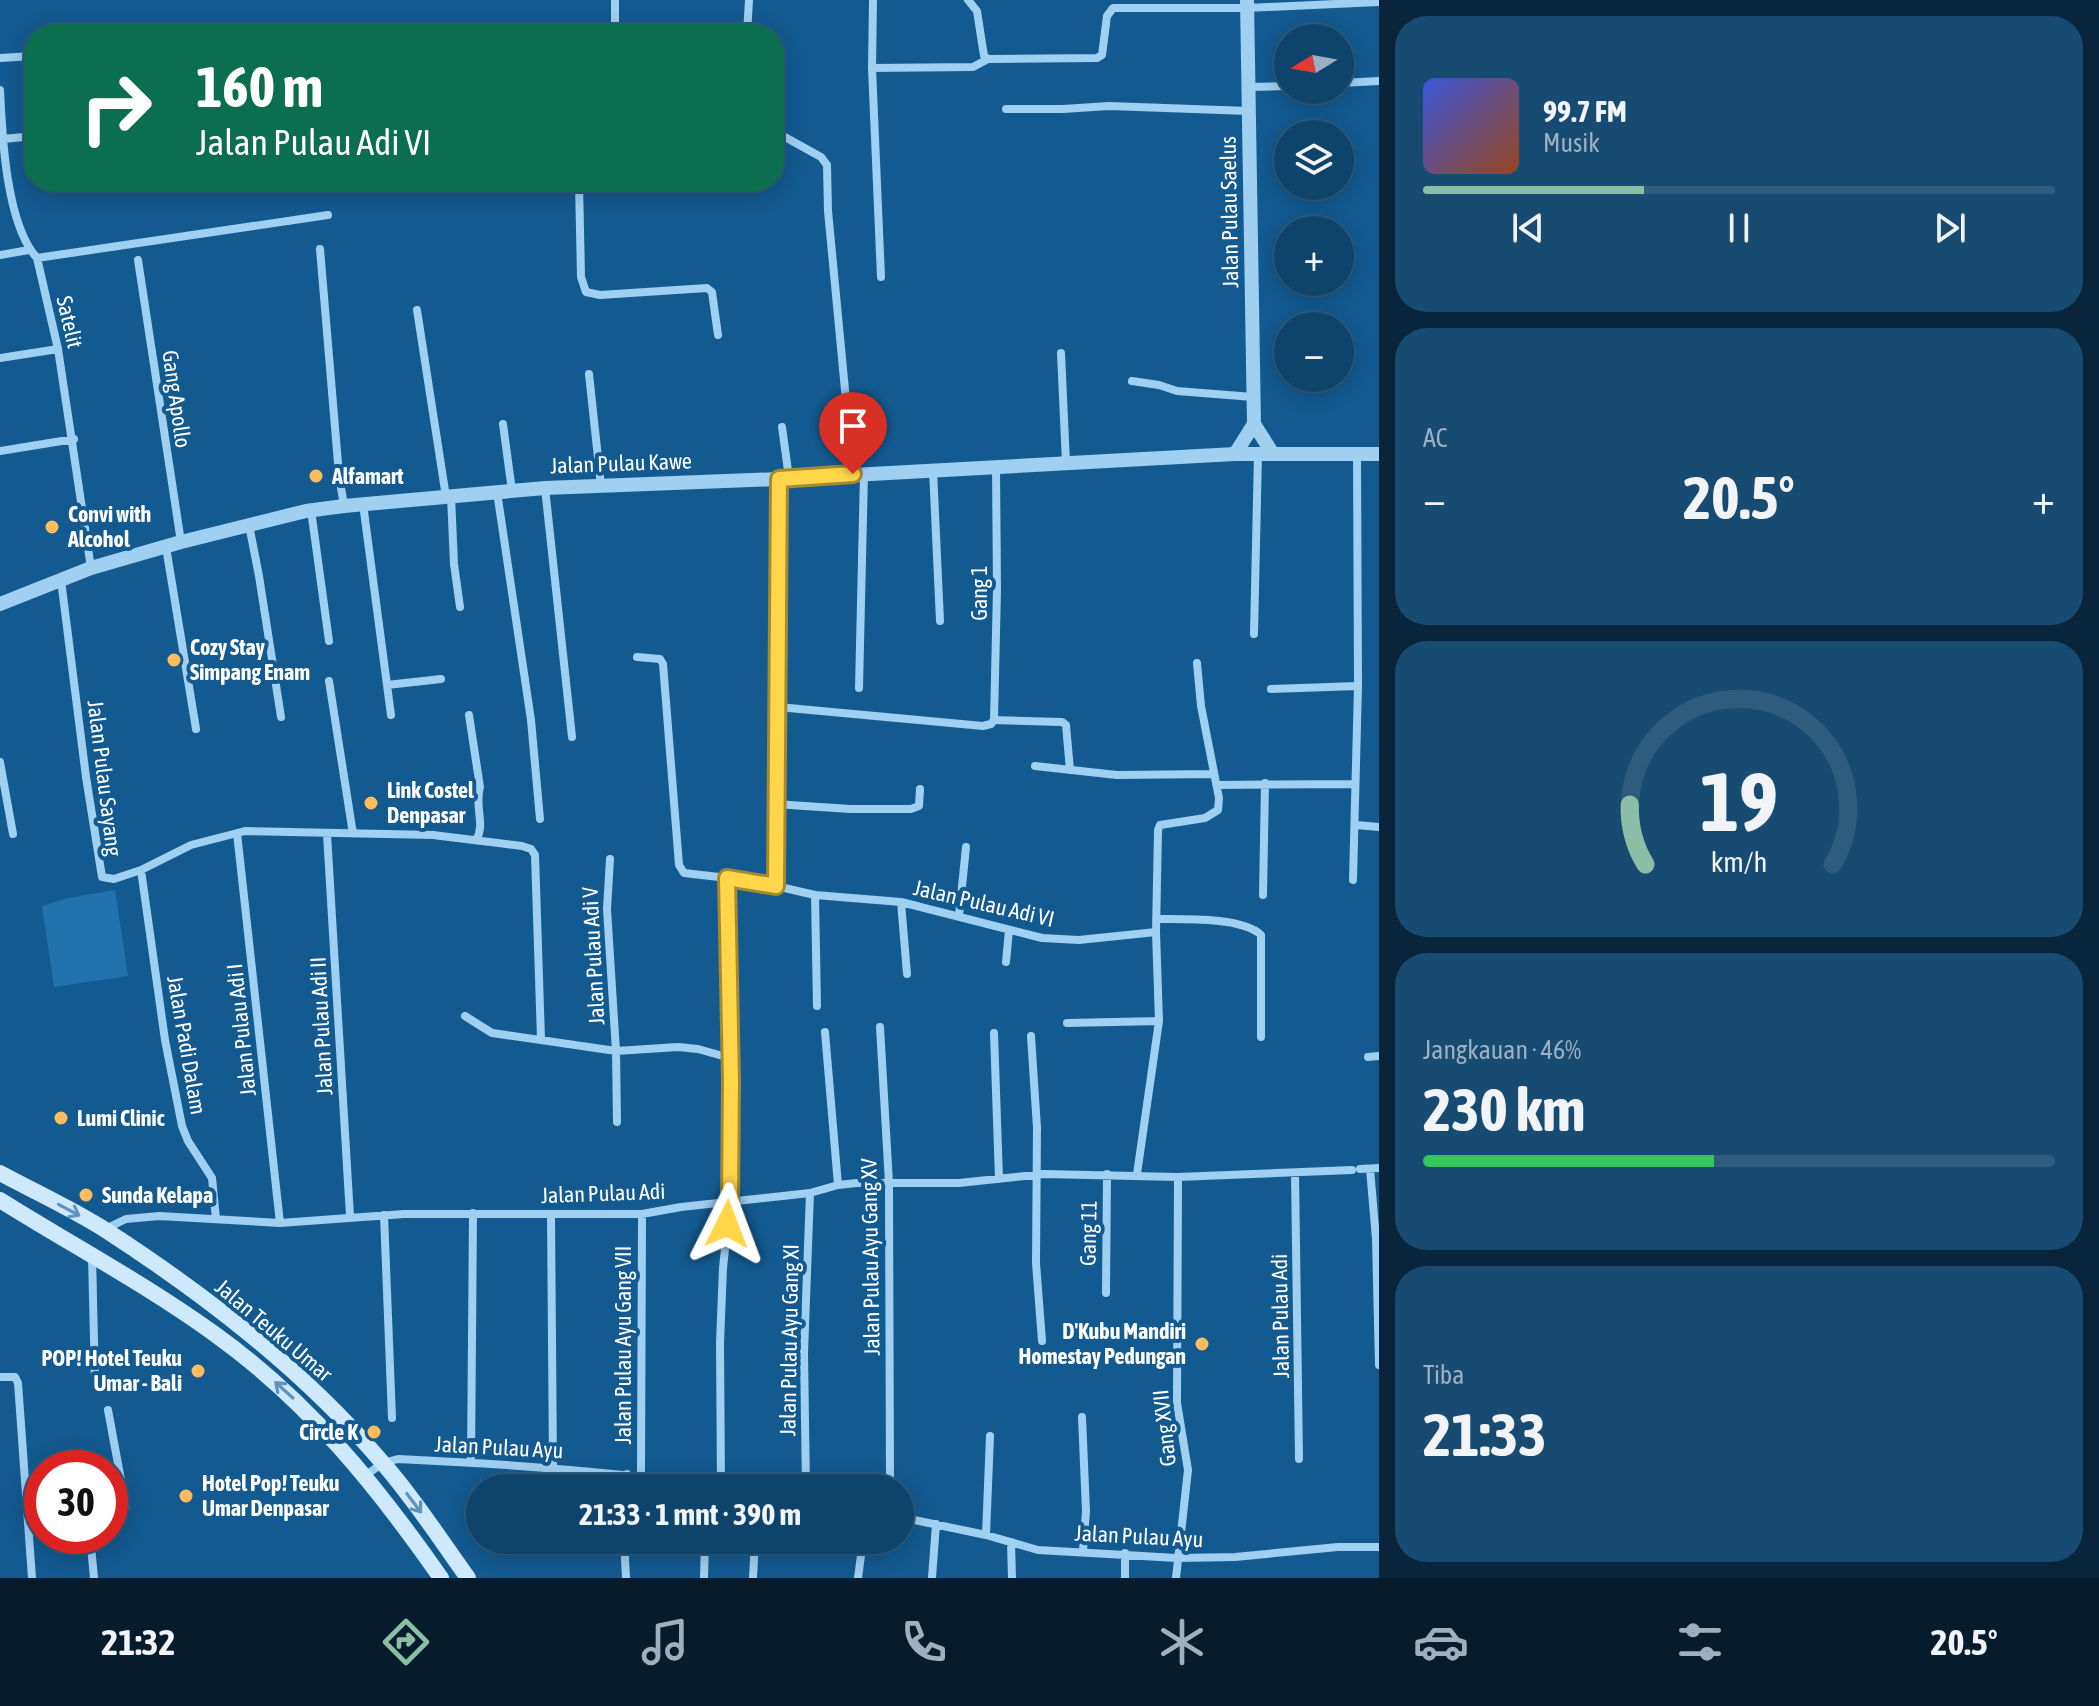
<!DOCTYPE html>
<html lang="id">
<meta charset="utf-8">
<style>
:root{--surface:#0e446c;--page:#174b72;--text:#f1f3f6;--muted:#9bb0c2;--line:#2e5c7f;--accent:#8abfa5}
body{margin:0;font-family:"Asap Condensed",sans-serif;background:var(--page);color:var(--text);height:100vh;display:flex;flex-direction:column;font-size:30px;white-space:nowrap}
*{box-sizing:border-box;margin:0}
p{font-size:26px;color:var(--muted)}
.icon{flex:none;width:44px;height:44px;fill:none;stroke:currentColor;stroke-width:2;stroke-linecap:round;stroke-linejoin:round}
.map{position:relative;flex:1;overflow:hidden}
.panel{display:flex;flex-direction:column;gap:16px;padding:16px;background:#08253b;width:720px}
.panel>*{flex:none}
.banner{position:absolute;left:24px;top:24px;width:760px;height:168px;border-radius:32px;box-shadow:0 4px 20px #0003,0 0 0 2px var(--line);background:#0b6e4f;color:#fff;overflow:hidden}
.needle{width:52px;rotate:259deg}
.tools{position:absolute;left:1274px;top:24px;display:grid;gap:16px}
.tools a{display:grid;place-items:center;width:80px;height:80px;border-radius:50%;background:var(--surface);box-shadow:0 4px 20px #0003,0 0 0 2px var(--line);font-size:40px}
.speed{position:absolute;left:24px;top:1450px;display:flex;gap:16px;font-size:40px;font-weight:700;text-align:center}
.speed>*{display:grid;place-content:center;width:104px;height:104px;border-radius:50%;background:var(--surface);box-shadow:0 4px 20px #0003,0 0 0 2px var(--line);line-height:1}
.speed .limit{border:12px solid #d22;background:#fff;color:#111}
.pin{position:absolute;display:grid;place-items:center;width:68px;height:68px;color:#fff;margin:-82px -34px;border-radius:50% 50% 50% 0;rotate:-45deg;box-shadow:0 0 8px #0007}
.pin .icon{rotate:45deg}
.me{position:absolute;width:88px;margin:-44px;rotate:3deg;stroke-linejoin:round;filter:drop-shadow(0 0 6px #0008)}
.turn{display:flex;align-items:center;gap:28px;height:168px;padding:0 40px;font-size:36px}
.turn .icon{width:104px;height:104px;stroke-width:2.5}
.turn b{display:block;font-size:56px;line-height:68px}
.big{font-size:60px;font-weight:700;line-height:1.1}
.panel .tile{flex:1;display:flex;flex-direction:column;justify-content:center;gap:12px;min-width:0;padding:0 28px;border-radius:32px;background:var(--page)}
.panel .dial{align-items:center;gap:0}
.dial svg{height:208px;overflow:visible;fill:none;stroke:var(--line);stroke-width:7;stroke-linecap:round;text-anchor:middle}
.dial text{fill:var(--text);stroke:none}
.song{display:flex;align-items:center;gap:24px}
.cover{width:96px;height:96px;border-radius:12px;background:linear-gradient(135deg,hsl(230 70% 55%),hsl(20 70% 35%))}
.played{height:8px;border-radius:4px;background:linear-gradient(90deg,var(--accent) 35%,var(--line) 35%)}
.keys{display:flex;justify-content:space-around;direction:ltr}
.heat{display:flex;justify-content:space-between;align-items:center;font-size:44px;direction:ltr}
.charge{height:12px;border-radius:6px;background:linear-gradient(90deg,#34c759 46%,var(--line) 0)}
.trip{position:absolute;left:466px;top:1474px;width:448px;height:80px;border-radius:40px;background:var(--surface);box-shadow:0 4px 20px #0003,0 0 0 2px var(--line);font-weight:700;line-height:80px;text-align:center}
.menu{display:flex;height:128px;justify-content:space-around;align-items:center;background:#061b2b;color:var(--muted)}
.menu .icon{width:56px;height:56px}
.menu .active{color:var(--accent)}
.menu b{font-size:36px;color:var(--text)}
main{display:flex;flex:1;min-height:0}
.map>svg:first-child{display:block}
.green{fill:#2273ad}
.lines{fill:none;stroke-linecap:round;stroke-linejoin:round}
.minor{stroke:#9fcff1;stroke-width:8}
.tertiary{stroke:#9fcff1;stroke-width:14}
.secondary{stroke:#cee8fc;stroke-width:16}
.oneway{stroke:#5e93bb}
.route-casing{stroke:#a68a30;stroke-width:20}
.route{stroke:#ffd54a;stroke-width:14}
.poi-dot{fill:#ffbc5f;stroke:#135a90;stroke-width:3}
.labels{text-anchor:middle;stroke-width:8;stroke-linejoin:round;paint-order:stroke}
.street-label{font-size:22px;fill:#fff;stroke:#135a90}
.poi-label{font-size:22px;font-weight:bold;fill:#fff;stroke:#135a90;text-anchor:start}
</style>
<main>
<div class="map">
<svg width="1379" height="1578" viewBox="0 0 1379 1578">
<rect width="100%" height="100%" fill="#135a90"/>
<!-- green -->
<path class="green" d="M115 890 128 976 54 987 42 906 68 898Z"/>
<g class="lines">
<!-- minor -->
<path class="minor" d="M615 0V34
M873 0 872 68 881 277
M968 0 977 11 984 56 988 59
M504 34 516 33
M747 34 749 0
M0 58 34 56
M872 68 973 67 988 59 1097 58 1102 55 1107 16 1113 8H1247L1379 2
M1340 83 1379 81
M1250 87 1288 86
M0 90C2 134 6 224 37 258L58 349 91 568
M1006 109H1063L1109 106 1249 111
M774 131 821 157 827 165 828 211 853 474
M3 139 34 136
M579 182 581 277 586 292 600 295 707 288 712 292 718 335
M320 249 339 475 344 506
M0 255 29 250
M37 258 328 215
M138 260 181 542
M417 310 446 497
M1061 353 1066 463
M0 358 58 349
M589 374 601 486
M1132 381 1159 385 1177 391 1253 397
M503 424 512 491
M782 427 789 478
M0 451 74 439
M933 470 940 621
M545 488 572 737
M497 492 531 720 540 819
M451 496 454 564 460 607
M363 504 391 715
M311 510 329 641
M249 525 259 576 281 717
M166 547 196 729
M61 580 86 777 102 877 114 879 141 870 191 845 245 831 433 835 522 846 531 849 535 855 541 1039
M1254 634 1258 454
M637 657 660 659 663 664 679 865 684 873 754 881 815 895 901 902 1042 938 1079 940 1156 932
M329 681 353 834
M387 685 441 679
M859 688 864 474
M1271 689 1358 686
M778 707 983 726 991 724 994 720 1062 722 1066 725 1070 770
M469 715 480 787C474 806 486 825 476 840
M994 720 997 589 996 467
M0 762 13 834
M1035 766 1117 775 1213 774
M1217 785 1354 784
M775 804 850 809H911L919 806 920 789
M1356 825 1379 827
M237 833 280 1223
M327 834 350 1216
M610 859 607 909 616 1051 617 1122
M141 870 165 1040 182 1126 188 1141 212 1178 216 1219
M1353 880 1358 686 1357 454
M776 886 779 479
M815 895 817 1006
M1263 895 1265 783
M901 902 907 974
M959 916 966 847
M1157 919C1183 919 1243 917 1261 935V1037
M1006 962 1009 930
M465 1016 492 1033 616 1051 678 1047 698 1049 730 1058
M1067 1023 1159 1021
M880 1027 889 1183 890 1488
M825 1032 838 1185
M994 1033 999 1179
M1031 1036 1037 1128 1036 1263 1042 1341
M1368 1057 1379 1056
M1360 1169 1379 1168
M1370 1169 1376 1239 1379 1365
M1295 1173 1299 1459
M1137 1174 1159 1021 1156 932 1158 830 1160 825 1205 818 1218 810 1219 798 1201 706 1197 663
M384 1215 392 1418
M551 1215 553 1467
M105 1229 126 1219 159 1216 280 1223 404 1214H642L681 1207 810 1193 838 1185 857 1183H959L1044 1174 1178 1177 1352 1170
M92 1256 95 1383
M1106 1293 1107 1174
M0 1377H15L18 1383 32 1578
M108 1410 126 1507 123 1511 110 1513
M1082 1417 1086 1511 1083 1551
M471 1462 473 1213
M366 1475 383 1463 398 1459C509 1464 619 1472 730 1488
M641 1475 642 1214
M721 1487 720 1343 723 1268 730 1202V1002L727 878
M627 1488V1474
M806 1488 804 1353 810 1193
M900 1517 986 1535 1038 1550 1177 1558 1235 1557 1338 1547H1379
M986 1535 990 1436
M90 1536 94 1578
M624 1540 626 1578
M1011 1542 1012 1578
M1125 1553V1578
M704 1578 705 1540
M753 1578 755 1540
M858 1578 863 1540
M932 1578 936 1524
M1176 1578 1188 1470 1177 1403 1178 1177"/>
<!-- tertiary -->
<path class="tertiary" d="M1247 0 1254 424 1273 454
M1235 454 1254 424
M0 604 91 568 181 542 306 511 344 506 545 488 779 479 1235 454H1379"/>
<!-- secondary -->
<path class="secondary" d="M0 1173C35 1192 73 1209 107 1231 207 1296 303 1370 381 1461 413 1497 440 1539 468 1578
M0 1200C72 1245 147 1285 216 1335 309 1402 376 1485 441 1578"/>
</g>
<!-- one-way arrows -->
<defs><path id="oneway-shaft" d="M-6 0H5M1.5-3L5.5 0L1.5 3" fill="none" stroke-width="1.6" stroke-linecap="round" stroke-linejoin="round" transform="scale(2)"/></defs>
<g class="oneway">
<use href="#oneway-shaft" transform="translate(69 1210) rotate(28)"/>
<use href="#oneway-shaft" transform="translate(284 1390) rotate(-138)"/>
<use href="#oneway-shaft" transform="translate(414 1503) rotate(53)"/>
</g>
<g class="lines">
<!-- route casing -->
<g class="route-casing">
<path id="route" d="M727 1224 730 1202 731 1080 727 878 776 886 779 479 853 474"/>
</g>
<!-- route -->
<use href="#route" class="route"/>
</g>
<!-- markers -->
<g class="poi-dot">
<circle cx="316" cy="476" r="8"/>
<circle cx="52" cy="527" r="8"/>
<circle cx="174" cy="660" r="8"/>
<circle cx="371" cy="803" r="8"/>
<circle cx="61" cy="1118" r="8"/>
<circle cx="86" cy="1195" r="8"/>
<circle cx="1202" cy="1344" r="8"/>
<circle cx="198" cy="1371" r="8"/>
<circle cx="374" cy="1432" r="8"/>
<circle cx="186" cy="1496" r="8"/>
</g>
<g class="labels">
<!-- street labels -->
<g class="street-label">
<text transform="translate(1229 212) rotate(-91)" y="8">Jalan Pulau Saelus</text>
<text transform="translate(70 322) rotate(77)" y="8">Satelit</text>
<text transform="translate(177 399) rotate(82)" y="8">Gang Apollo</text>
<text transform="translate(621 463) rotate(-2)" y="8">Jalan Pulau Kawe</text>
<text transform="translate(979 593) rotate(-90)" y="8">Gang 1</text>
<text transform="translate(105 778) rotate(83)" y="8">Jalan Pulau Sayang</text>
<text transform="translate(984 903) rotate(13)" y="8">Jalan Pulau Adi VI</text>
<text transform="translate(593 956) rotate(-93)" y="8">Jalan Pulau Adi V</text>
<text transform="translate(321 1026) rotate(-93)" y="8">Jalan Pulau Adi II</text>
<text transform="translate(241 1030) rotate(-96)" y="8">Jalan Pulau Adi I</text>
<text transform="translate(187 1045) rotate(80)" y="8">Jalan Padi Dalam</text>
<text transform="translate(603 1193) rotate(-2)" y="8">Jalan Pulau Adi</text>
<text transform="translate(1088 1233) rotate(-89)" y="8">Gang 11</text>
<text transform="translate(870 1257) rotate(-91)" y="8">Jalan Pulau Ayu Gang XV</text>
<text transform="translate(1280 1316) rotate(-91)" y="8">Jalan Pulau Adi</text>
<text transform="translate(274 1330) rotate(40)" y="8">Jalan Teuku Umar</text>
<text transform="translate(789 1340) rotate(-89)" y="8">Jalan Pulau Ayu Gang XI</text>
<text transform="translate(623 1345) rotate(-90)" y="8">Jalan Pulau Ayu Gang VII</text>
<text transform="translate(1164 1428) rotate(-96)" y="8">Gang XVII</text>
<text transform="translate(499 1447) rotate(3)" y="8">Jalan Pulau Ayu</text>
<text transform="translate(1139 1536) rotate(3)" y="8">Jalan Pulau Ayu</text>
</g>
<!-- poi labels -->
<g class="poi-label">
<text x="332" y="484">Alfamart</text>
<text x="68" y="522">Convi with<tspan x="68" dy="25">Alcohol</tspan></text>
<text x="190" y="655">Cozy Stay<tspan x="190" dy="25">Simpang Enam</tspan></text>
<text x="387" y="798">Link Costel<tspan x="387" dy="25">Denpasar</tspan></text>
<text x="77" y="1126">Lumi Clinic</text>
<text x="102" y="1203">Sunda Kelapa</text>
<text x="1186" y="1339" text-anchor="end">D'Kubu Mandiri<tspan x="1186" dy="25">Homestay Pedungan</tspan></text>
<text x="182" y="1366" text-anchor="end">POP! Hotel Teuku<tspan x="182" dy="25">Umar - Bali</tspan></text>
<text x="358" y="1440" text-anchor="end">Circle K</text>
<text x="202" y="1491">Hotel Pop! Teuku<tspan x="202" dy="25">Umar Denpasar</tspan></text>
</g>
</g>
</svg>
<div class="tools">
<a><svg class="needle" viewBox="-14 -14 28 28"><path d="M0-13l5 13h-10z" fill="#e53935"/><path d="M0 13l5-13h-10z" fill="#9bb0c2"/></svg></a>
<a><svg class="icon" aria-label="layers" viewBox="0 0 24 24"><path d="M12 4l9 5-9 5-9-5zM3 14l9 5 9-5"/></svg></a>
<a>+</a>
<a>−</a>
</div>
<div class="speed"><div class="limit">30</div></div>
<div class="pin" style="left:853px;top:474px;background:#d93025"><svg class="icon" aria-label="arrive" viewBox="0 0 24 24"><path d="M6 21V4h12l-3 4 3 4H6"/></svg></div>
<svg class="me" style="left:727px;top:1224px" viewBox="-20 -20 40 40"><path d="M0-17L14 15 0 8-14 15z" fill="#ffd54a" stroke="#fff" stroke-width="4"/></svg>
<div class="trip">21:33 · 1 mnt · 390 m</div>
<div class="banner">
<div class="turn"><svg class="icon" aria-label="right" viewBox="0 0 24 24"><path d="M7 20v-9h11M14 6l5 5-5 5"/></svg><div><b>160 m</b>Jalan Pulau Adi VI</div></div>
</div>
</div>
<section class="panel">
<div class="tile">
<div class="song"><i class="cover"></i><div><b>99.7 FM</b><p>Musik</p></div></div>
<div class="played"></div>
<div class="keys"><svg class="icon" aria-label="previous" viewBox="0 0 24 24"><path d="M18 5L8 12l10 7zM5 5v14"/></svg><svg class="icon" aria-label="pause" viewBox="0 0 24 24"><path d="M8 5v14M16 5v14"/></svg><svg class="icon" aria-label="next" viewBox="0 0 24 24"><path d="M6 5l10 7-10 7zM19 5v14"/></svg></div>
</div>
<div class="tile"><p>AC</p>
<div class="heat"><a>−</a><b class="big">20.5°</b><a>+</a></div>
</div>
<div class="tile dial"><svg viewBox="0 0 100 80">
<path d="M14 69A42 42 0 1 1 86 69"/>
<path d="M14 69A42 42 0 0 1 8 46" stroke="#8abfa5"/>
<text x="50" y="56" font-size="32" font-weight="700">19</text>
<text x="50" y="72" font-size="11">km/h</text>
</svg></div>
<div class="tile"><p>Jangkauan · 46%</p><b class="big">230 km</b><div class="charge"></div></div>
<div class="tile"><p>Tiba</p><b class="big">21:33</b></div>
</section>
</main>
<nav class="menu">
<b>21:32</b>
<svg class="icon active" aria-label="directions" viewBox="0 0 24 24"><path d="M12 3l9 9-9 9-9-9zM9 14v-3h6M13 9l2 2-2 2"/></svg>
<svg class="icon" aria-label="music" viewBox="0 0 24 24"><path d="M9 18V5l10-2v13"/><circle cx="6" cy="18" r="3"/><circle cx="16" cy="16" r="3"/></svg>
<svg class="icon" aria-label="phone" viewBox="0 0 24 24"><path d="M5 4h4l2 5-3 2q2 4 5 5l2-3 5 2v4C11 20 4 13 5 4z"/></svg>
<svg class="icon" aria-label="climate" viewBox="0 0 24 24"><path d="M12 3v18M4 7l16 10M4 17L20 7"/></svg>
<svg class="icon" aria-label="car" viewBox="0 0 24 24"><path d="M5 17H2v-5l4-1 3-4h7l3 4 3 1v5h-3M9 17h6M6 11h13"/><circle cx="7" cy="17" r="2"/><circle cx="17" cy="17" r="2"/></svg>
<svg class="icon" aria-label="filters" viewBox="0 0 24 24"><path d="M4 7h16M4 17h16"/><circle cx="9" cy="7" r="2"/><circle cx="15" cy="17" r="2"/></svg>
<b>20.5°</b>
</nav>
